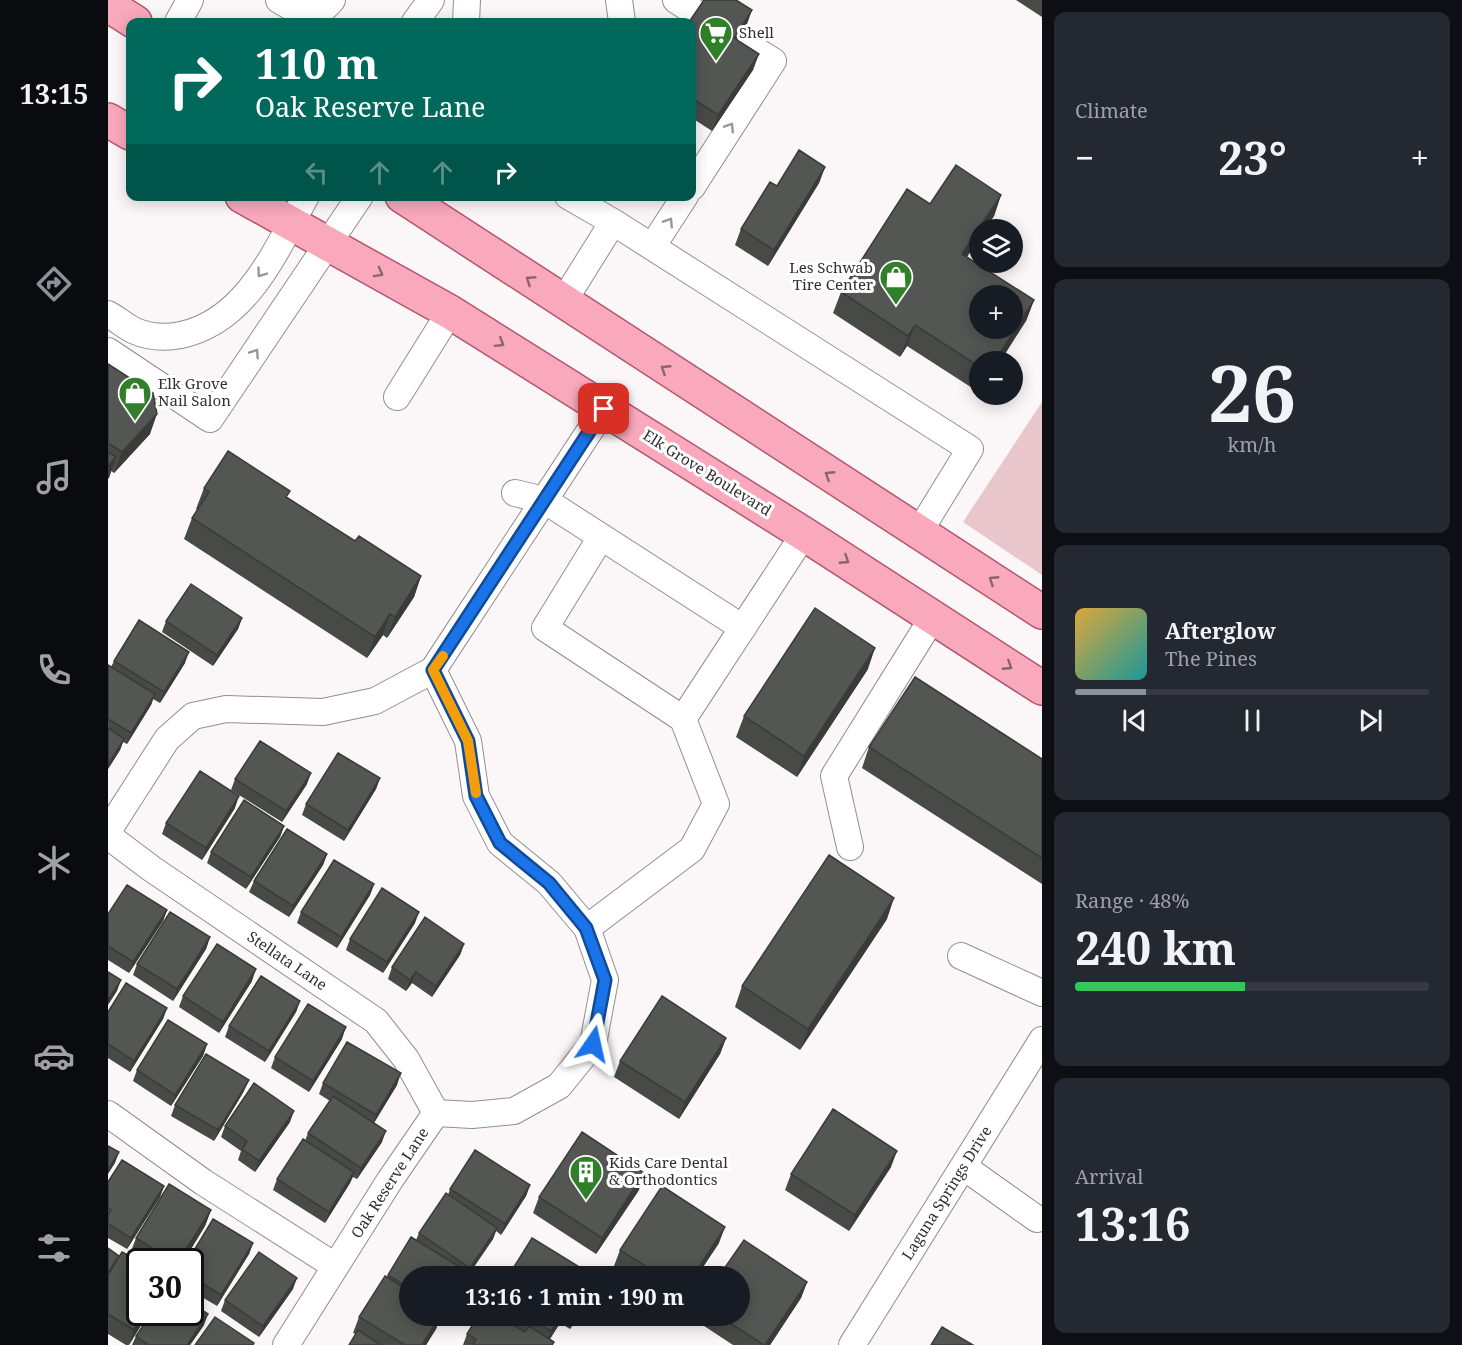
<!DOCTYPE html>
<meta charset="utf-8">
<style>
:root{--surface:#171b24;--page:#242831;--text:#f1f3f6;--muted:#9ea1a6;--line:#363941;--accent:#8c9099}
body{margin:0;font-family:"Noto Serif",serif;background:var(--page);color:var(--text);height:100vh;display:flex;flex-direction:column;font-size:22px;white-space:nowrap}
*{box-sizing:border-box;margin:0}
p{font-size:20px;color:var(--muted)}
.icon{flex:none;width:33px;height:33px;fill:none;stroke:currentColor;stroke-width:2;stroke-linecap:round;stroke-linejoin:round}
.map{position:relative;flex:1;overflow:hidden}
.side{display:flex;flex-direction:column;gap:12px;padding:12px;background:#0d0f14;width:420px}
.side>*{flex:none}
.banner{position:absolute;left:18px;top:18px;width:570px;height:183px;border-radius:12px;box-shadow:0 3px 15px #0003;background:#00695c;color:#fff;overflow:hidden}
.buttons{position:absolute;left:861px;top:219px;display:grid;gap:12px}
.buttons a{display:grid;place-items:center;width:54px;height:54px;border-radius:50%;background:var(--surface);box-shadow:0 3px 15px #0003;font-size:30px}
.speed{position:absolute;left:18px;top:1248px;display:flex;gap:12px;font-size:30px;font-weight:700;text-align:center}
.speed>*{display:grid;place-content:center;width:78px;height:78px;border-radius:50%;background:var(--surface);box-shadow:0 3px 15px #0003;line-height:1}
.speed .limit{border:3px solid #111;border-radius:9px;background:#fff;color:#111}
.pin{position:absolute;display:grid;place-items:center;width:51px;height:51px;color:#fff;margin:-26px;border-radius:12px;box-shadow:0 3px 9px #0006}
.me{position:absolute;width:66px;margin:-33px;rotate:11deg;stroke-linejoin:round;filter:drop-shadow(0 0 4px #0008)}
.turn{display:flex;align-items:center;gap:21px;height:126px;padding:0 30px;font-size:27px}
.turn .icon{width:78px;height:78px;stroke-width:2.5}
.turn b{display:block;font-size:42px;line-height:51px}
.lanes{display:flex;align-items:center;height:57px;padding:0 30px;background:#0003;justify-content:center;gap:30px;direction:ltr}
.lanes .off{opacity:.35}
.big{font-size:45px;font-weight:700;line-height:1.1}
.side .tile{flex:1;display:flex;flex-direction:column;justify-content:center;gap:9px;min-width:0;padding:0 21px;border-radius:12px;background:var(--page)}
.side .dial{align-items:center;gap:0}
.dial b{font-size:78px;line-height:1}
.song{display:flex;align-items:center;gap:18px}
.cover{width:72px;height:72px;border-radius:9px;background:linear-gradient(135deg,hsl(40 70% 55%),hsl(180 70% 35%))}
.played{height:6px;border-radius:3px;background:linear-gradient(90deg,var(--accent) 20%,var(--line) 20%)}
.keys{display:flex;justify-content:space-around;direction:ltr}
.heat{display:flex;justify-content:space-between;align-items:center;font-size:33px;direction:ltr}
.charge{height:9px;border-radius:4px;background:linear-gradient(90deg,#34c759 48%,var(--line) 0)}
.trip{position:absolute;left:291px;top:1266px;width:351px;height:60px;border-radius:30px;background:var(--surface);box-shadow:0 3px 15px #0003;font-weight:700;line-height:60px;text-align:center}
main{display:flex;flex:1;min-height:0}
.tabs{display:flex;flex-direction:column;width:108px;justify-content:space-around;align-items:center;background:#090b0e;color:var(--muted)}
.tabs .icon{width:42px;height:42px}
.tabs .active{color:var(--accent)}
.tabs b{font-size:27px;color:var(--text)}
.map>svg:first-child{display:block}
.green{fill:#e9c6cc}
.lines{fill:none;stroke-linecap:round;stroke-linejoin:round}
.minor-casing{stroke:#938e8f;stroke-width:28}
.major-casing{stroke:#b1586d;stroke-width:36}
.minor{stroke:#fff;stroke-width:26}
.major{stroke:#faa8bc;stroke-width:33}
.wall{fill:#474a47}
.shaded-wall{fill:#3a3c3a}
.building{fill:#535653;stroke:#3a3c3a;stroke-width:1.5;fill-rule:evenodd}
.oneway{stroke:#989797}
.oneway2{stroke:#8b656e}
.route-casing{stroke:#114b97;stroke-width:15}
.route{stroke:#1a73e8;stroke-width:10}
.slow{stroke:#f59e0b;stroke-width:10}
.labels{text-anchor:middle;stroke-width:6;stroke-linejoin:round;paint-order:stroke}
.poi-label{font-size:15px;fill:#312f2f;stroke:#fff;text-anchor:start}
.street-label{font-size:15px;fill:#312f2f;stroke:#fff}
</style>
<main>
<nav class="tabs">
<b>13:15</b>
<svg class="icon active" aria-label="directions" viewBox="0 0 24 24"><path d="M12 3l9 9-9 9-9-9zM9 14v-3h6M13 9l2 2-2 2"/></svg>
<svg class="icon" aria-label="music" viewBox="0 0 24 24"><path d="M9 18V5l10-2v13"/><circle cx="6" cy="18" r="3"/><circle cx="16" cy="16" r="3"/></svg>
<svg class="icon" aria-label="phone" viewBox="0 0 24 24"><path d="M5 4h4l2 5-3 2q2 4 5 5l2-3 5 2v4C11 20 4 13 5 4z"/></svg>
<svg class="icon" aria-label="climate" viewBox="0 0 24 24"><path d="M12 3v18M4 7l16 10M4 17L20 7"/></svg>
<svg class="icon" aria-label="car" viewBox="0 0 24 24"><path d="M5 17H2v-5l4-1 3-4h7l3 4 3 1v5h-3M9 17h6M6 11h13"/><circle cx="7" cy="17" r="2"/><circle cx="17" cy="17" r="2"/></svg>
<svg class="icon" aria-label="filters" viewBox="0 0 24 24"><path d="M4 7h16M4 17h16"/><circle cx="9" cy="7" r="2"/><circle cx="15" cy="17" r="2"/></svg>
</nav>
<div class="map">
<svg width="934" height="1345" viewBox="0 0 934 1345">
<rect width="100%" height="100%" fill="#fbf6f7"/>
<!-- green -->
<path class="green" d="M934 402V575L855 522Z"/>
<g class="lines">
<!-- minor casing -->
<g class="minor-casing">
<path id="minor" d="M171 0C191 12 207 21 224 0
M511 0 514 22
M568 0 591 15
M70 22 82 0
M307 22 323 0
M358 22 359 0
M584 187 665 61 630 39
M460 196 505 222 862 449 811 532
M544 247 577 196
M455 302 505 222
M0 314C9 319 18 327 27 331 41 337 58 338 73 335 139 321 168 250 198 196
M0 351 102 419 252 196
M289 397 342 312
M407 493 436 500 635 628
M575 719 696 534
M0 831 59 739 85 716 118 709 215 712 267 701 325 670 496 409
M0 836 44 869 268 1021 298 1059 328 1113
M742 847 726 776 825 617
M479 928 584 849 608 804 575 719 437 628 493 537
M853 956 934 993
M0 1114 95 1182 227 1266
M856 1167 929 1219
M178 1345 282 1180 328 1113 364 1115 406 1111 451 1086 485 1044 497 980 479 928 441 883 392 843 368 796 360 741 325 670
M744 1345 934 1040"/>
</g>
<!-- major casing -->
<g class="major-casing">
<path id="major" d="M0 5 27 22
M0 120 22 133
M134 196 342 312 696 534 934 688
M294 196 934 612"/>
</g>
<!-- minor -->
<use href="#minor" class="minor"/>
<!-- major -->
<use href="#major" class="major"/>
</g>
<!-- wall -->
<path class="wall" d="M908 0H934V17Z
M584 22 638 27 630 40 645 70 604 131 584 118Z
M717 167 711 183 660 266 627 245 633 229 669 186Z
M893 195 886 216 859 257 926 300 918 321 872 362V393L799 346 792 357 725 313 733 292 822 204Z
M0 364 42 434 6 473 3 471 0 479Z
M96 488 179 497 247 541 313 576 306 597 279 638 275 635 259 658 76 539 84 518 89 510 88 509Z
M134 618 130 629 105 666 54 632 58 621Z
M6 661 77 663 52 703 45 699 43 705 19 744 15 742 12 750 0 769V665L3 667Z
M760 669 689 777 628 737 636 716Z
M761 747 934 759V884L754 768Z
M272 778 268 789 236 841 194 815 198 804Z
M127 779 199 784 174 822 123 790Z
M127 808 94 860 54 834 58 823Z
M176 826 172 837 138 889 99 863 103 852Z
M219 854 215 865 181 917 141 892 146 881Z
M266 884 262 895 229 948 189 923 193 912Z
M59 910 55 921 21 973 0 960V914Z
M779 919 692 1050 627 1007 634 986Z
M307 923 275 973 238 950 242 939Z
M102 937 98 949 65 1001 25 975 29 964Z
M356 944 352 955 324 997 304 983 298 991 280 979 284 967Z
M144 981 111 1033 71 1007 75 996Z
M192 1001 188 1012 157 1062 117 1037 121 1026Z
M59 1008 55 1019 22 1072 0 1058V1012Z
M618 1038 612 1054 571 1119 506 1077 512 1061Z
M234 1039 201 1092 163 1068 167 1057Z
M99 1044 95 1056 63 1106 25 1081 29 1070Z
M215 1083 289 1085 266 1123 274 1142 249 1179 245 1177 242 1183 217 1223 165 1190 169 1179 197 1141 200 1133 222 1101 211 1094Z
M136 1091 106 1141 63 1116 67 1105Z
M182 1122 147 1172 130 1160 133 1151 113 1137 117 1126Z
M783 1167 741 1231 677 1190 683 1174Z
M0 1182 56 1186 52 1197 19 1249 0 1238Z
M422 1185 418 1196 393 1235 388 1231 385 1239 360 1276H302V1316H336L332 1322 331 1321 328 1329 318 1345H241L248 1334 245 1333 251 1317 280 1275 308 1240 311 1233 340 1195 342 1189Z
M531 1190 488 1254 425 1213 431 1197Z
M103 1210 97 1226 75 1262H34L22 1254 28 1238Z
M145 1243 141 1254 109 1306 82 1290V1262Z
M611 1243 589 1276H522L506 1266 512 1250Z
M0 1248 32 1312H41L21 1345H18L0 1334Z
M406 1267 486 1276H402Z
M699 1282 693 1298 662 1345H625L587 1320 589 1316H632Z
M185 1289 151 1337 113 1311 117 1300Z
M391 1316H471L462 1329 452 1323 442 1339 446 1342 445 1345H355L359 1334Z
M96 1325 82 1345H24L28 1336Z"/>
<!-- shaded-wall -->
<path class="shaded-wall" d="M644 10 638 27 621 54 626 38Z
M651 54 645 70 604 131 610 115Z
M717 167 711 183 660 266 666 250Z
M893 195 886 216 876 230H872V237L847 275 854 254Z
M926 300 918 321 892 362H886Z
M807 325 799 346 792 357 800 336Z
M49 414 42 434 6 473 14 452Z
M8 457 1 478 0 479V466Z
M313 576 306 597 279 638 287 617Z
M282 614 275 635 259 658 267 637Z
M134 618 130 629 105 666 109 655Z
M767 648 760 669 689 777 696 756Z
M81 652 77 663 52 703 56 692Z
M47 694 43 705 19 744 23 733Z
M16 739 12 750 0 769V765Z
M203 773 199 784 174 822 178 811Z
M272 778 268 789 236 841 240 830Z
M131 796 127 808 94 860 98 848Z
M176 826 172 837 138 889 143 877Z
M219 854 215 865 181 917 185 906Z
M266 884 262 895 229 948 233 937Z
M786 898 779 919 692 1050 700 1029Z
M59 910 55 921 21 973 25 962Z
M311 912 307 923 275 973 279 962Z
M102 937 98 949 65 1001 69 989Z
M356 944 352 955 324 997 328 986Z
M148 969 144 981 111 1033 115 1022Z
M308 972 304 983 298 991 302 980Z
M13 980 9 991 0 1005V1000Z
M192 1001 188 1012 157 1062 161 1051Z
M59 1008 55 1019 22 1072 26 1061Z
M238 1027 234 1039 201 1092 205 1081Z
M618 1038 612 1054 571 1119 577 1102Z
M99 1044 95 1056 63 1106 67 1095Z
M293 1073 289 1085 264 1126 268 1115Z
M141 1080 136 1091 106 1141 110 1130Z
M186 1111 182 1122 147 1172 151 1161Z
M278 1131 274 1142 249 1179 253 1168Z
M789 1151 783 1167 741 1231 747 1215Z
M11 1152 7 1163 0 1174V1170Z
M246 1172 242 1183 217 1223 221 1212Z
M536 1173 531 1190 488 1254 494 1238Z
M422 1185 418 1196 393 1235 397 1224Z
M56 1186 52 1197 19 1249 23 1238Z
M103 1210 97 1226 75 1262H70Z
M617 1227 611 1243 589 1276H585Z
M389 1228 385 1239 359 1276 362 1268Z
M145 1243 141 1254 109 1306 113 1295Z
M189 1278 185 1289 151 1337 155 1326Z
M699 1282 693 1298 662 1345H657Z
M37 1312H41L21 1345 26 1330Z
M100 1314 96 1325 82 1345H79Z
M332 1316H333L328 1329 318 1345H314Z
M453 1316H455L452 1323 438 1345 443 1331Z
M467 1316H471L462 1329Z"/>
<!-- building -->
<path class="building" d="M596 0H628L644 10 626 38 651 54 610 115 584 98V22H581Z
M691 150 717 167 666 250 633 229 662 182 669 186Z
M848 165 893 195 854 254 926 300 886 362H872V367L807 325 800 336 733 292 799 189 822 204ZM872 296H904V328H872Z
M0 364 45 393 49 414 14 452 0 443Z
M120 451 182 491 178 497 247 541 251 536 313 576 287 617 282 614 267 637 84 518 101 492 96 488Z
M0 452 8 457 0 466Z
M83 584 134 618 109 655 58 621Z
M707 608 767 648 696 756 636 716Z
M31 620 81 652 56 692 6 661Z
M0 665 47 694 23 733 0 719Z
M807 677 934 759V858L761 747Z
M0 728 16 739 0 765Z
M152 741 203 773 178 811 127 779Z
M230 753 272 778 240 830 198 804Z
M92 771 131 796 98 848 58 823Z
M136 800 176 826 143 877 103 852Z
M179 829 219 854 185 906 146 881Z
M721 855 786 898 700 1029 634 986Z
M226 860 266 884 233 937 193 912Z
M19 885 59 910 25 962 0 946V914Z
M274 888 311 912 279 962 242 939Z
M62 912 102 937 69 989 29 964Z
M317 917 356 944 328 986 308 972 302 980 284 967Z
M109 944 148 969 115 1022 75 996Z
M0 972 13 980 0 1000Z
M153 976 192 1001 161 1051 121 1026Z
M18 983 59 1008 26 1061 0 1044V1012Z
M554 996 618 1038 577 1102 512 1061Z
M200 1004 238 1027 205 1081 167 1057Z
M60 1020 99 1044 67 1095 29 1070Z
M239 1042 293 1073 268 1115 215 1083Z
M98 1054 141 1080 110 1130 67 1105Z
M146 1083 186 1111 151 1161 134 1149 139 1141 117 1126Z
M225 1096 278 1131 253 1168 200 1133Z
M725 1109 789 1151 747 1215 683 1174Z
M474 1132 536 1173 494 1238 431 1197Z
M195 1139 246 1172 221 1212 169 1179Z
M0 1146 11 1152 0 1170Z
M367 1150 422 1185 397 1224 342 1189Z
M14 1160 56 1186 23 1238 0 1224V1215L3 1210 0 1208V1182Z
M61 1184 103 1210 70 1262H66L28 1238Z
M554 1186 617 1227 585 1276H553L512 1250Z
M338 1193 389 1228 362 1268 311 1233Z
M105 1219 145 1243 113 1295 82 1276V1262H79Z
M303 1237 360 1272 357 1276H302V1289L280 1275Z
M424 1238 486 1276H412L415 1272 406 1267Z
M636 1240 699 1282 657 1345H656L611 1316H632V1276H611Z
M0 1248 11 1256 0 1273Z
M14 1252 32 1262V1312H37L26 1330 0 1314V1275Z
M151 1252 189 1278 155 1326 117 1300Z
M277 1276 302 1292V1316H332L314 1345H297L251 1317Z
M82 1302 100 1314 79 1345H41L28 1336 44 1312H82Z
M370 1316H390L417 1332 421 1326 446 1342 444 1345H365L368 1339 359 1334Z
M418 1316H453L443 1331Z
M107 1317 146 1343 145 1345H87Z
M834 1327 865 1345H823Z
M250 1330 273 1345H241Z"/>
<!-- one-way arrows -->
<defs><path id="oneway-chevron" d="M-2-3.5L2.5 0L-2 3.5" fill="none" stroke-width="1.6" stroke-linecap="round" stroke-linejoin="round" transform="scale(1.5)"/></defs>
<g class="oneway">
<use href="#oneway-chevron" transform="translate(622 127) rotate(-57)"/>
<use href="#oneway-chevron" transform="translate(561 222) rotate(-57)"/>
<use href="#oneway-chevron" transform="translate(153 273) rotate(125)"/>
<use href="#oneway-chevron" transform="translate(147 353) rotate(-56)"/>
</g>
<g class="oneway2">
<use href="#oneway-chevron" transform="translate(271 273) rotate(29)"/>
<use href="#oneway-chevron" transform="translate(422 280) rotate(-147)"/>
<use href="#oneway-chevron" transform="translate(392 343) rotate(32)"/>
<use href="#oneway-chevron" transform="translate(557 369) rotate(-147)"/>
<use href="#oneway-chevron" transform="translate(721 475) rotate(-147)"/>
<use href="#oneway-chevron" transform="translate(737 560) rotate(33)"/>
<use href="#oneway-chevron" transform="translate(885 580) rotate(-147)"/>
<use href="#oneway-chevron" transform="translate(900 666) rotate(33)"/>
</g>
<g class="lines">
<!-- route casing -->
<g class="route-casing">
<path id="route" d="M485 1044 497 980 478 928 441 883 392 843 368 796 360 741 325 670 496 409"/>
</g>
<!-- route -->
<use href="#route" class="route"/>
<!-- slow -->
<path class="slow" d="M335 656 325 670 360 741 368 793"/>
</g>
<!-- icons -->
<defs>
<g id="supermarket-pin" transform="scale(1.725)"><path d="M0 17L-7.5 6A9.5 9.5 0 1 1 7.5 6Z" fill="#317f29" stroke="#fff"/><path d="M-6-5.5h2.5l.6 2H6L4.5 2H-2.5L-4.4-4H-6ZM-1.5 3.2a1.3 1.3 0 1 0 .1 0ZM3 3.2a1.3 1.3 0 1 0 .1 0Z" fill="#fff"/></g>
<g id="shop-pin" transform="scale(1.725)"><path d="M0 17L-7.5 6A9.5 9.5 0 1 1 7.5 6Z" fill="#317f29" stroke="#fff"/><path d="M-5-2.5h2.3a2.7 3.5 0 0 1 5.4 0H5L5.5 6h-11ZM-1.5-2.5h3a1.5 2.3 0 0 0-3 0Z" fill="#fff"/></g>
<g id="building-pin" transform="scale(1.725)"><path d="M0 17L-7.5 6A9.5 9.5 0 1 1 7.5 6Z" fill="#317f29" stroke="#fff"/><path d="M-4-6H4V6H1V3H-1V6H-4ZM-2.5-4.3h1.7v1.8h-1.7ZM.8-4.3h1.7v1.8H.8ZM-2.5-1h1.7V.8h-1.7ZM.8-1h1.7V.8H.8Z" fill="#fff"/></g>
</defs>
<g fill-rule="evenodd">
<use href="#supermarket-pin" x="608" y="33"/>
<use href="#shop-pin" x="788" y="277"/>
<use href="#shop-pin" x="27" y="393"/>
<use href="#building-pin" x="478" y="1172"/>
</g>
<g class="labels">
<!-- poi labels -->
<g class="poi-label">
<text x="631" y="38">Shell</text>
<text x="765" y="273" text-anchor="end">Les Schwab<tspan x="765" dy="17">Tire Center</tspan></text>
<text x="50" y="389">Elk Grove<tspan x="50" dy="17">Nail Salon</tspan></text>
<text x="501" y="1168">Kids Care Dental<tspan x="501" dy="17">&amp; Orthodontics</tspan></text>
</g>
<!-- street labels -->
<g class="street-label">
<text transform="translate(599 473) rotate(32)" y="5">Elk Grove Boulevard</text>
<text transform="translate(179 961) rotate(34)" y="5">Stellata Lane</text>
<text transform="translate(282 1183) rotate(-57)" y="5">Oak Reserve Lane</text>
<text transform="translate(839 1193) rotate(-58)" y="5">Laguna Springs Drive</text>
</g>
</g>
</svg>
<div class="buttons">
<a><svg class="icon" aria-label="layers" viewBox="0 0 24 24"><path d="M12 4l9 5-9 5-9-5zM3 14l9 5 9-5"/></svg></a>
<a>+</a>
<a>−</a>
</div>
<div class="speed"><div class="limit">30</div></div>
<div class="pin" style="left:496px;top:409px;background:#d93025"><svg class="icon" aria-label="arrive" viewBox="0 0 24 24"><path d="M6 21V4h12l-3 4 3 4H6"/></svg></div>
<svg class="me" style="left:485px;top:1044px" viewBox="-20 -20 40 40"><path d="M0-17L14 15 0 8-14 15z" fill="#1a73e8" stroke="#fff" stroke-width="4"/></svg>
<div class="trip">13:16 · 1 min · 190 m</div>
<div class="banner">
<div class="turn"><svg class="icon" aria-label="right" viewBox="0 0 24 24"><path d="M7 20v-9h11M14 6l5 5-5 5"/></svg><div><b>110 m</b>Oak Reserve Lane</div></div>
<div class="lanes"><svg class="icon off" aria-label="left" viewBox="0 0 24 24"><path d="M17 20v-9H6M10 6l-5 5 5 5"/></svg><svg class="icon off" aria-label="ahead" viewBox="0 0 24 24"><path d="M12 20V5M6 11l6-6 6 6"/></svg><svg class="icon off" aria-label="ahead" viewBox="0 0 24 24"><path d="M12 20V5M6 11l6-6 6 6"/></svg><svg class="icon" aria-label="right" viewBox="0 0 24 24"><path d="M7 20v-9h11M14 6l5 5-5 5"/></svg></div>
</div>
</div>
<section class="side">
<div class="tile"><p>Climate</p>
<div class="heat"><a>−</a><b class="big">23°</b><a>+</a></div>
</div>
<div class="tile dial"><b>26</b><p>km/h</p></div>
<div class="tile">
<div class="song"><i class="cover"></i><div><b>Afterglow</b><p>The Pines</p></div></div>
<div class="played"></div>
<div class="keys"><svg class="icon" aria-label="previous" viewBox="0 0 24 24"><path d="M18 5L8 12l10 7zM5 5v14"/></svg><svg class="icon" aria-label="pause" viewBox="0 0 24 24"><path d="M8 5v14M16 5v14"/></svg><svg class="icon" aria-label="next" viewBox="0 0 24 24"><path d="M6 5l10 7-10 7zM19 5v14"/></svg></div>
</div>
<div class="tile"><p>Range · 48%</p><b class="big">240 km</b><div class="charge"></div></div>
<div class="tile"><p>Arrival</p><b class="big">13:16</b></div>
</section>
</main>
